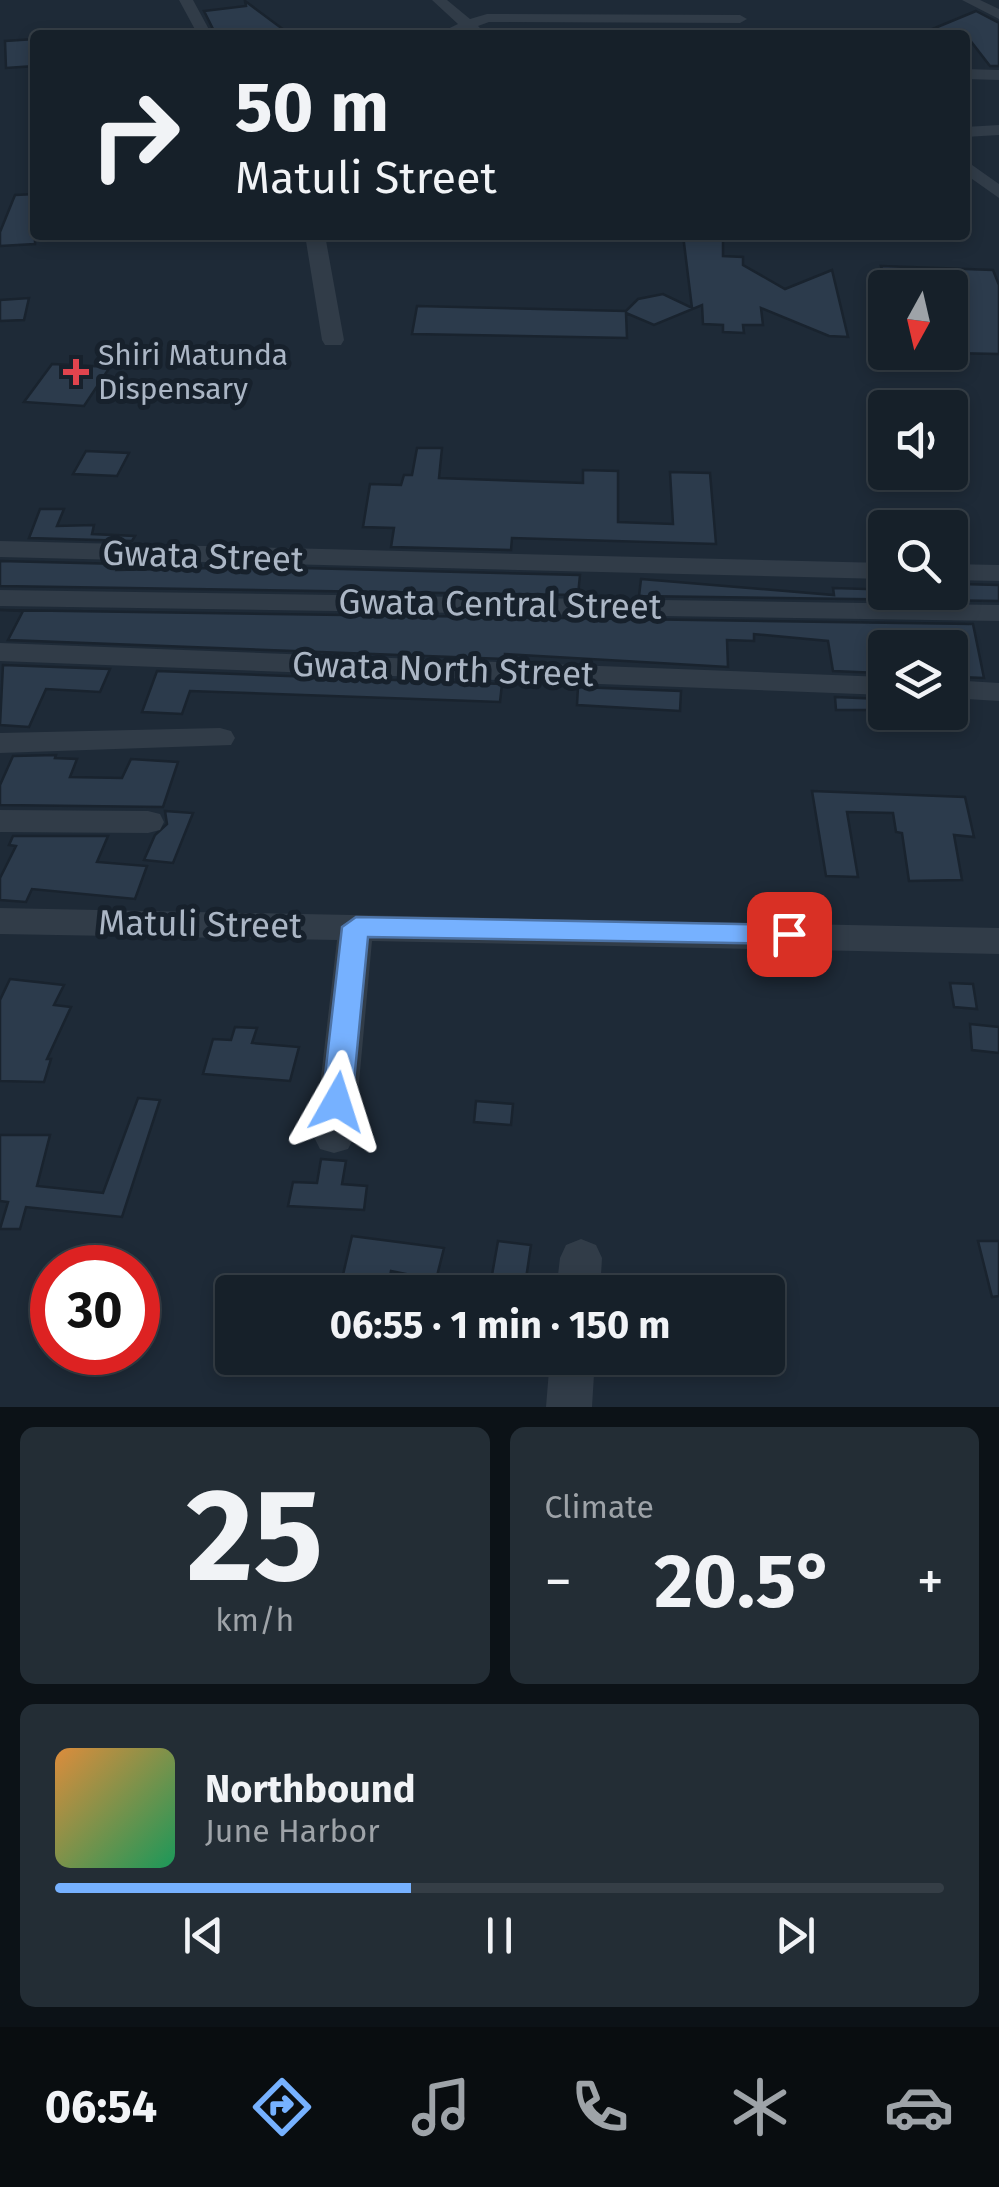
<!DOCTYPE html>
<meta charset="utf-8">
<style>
:root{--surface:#162029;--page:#232d35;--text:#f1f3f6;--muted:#9ea3a8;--line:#353e46;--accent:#76b1ff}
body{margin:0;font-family:"Fira Sans",sans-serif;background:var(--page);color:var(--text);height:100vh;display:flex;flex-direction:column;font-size:38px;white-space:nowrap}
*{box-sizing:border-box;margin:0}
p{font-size:32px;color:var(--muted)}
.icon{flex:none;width:55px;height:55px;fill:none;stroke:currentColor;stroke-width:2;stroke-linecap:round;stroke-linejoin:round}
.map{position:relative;height:1407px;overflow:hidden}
.panel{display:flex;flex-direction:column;gap:20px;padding:20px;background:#0c1217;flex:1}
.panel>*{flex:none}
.top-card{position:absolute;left:30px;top:30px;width:940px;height:210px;border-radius:10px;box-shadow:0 5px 15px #0003,0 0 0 2px var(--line);background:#162029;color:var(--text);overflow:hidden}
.needle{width:65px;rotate:188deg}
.controls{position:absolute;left:868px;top:270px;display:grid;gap:20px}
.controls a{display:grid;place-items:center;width:100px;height:100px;border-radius:10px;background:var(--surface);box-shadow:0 5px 15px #0003,0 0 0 2px var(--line);font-size:50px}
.speed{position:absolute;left:30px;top:1245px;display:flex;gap:20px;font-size:50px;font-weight:700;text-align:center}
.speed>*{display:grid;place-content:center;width:130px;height:130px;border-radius:50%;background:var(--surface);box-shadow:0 5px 15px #0003,0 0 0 2px var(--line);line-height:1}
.speed .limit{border:15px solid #d22;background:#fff;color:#111}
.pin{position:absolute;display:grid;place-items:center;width:85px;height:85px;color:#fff;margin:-42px;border-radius:20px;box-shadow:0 5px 15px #0006}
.me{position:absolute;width:110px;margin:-55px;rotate:6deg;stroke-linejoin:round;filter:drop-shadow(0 0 8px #0008)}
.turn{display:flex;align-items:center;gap:35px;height:210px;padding:0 40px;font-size:45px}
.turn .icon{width:130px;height:130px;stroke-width:2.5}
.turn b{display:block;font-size:70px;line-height:85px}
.big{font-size:75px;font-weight:700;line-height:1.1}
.panel .card{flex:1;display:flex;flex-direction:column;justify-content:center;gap:15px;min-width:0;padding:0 35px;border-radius:15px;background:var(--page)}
.panel .dial{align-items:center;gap:0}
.dial b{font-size:130px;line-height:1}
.song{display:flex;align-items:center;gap:30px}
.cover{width:120px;height:120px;border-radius:15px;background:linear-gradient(135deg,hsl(30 70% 55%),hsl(150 70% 35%))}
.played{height:10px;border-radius:5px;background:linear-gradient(90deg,var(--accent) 40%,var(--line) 40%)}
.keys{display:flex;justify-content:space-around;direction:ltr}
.heat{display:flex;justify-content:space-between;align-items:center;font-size:55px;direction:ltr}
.panel .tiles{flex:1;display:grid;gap:20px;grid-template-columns:1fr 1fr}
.card:last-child{grid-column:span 2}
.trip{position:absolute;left:215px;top:1275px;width:570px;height:100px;border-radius:10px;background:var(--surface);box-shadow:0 5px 15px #0003,0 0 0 2px var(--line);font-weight:700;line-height:100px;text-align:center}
.dock{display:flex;height:160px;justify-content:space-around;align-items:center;background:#090d10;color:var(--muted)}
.dock .icon{width:70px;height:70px}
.dock .on{color:var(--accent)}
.dock b{font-size:45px;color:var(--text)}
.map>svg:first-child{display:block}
.building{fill:#2c3b4c;stroke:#19232e;stroke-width:2.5}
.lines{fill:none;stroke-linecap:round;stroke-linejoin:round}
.minor{fill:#313c48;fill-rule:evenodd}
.route{fill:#76b1ff;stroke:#4d73a6;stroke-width:2.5}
.health-dot{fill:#e0444e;stroke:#17212c;stroke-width:4}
.labels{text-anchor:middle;stroke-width:10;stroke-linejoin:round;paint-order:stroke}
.far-poi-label{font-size:30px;fill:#abb6c5;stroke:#17212c;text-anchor:start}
.street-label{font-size:35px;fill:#abb6c5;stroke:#17212c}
</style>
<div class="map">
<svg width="999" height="1407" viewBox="0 0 999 1407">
<rect width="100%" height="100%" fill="#1e2a37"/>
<!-- building -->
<path class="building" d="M245 1 284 30 290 35H216L204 11 246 6Z
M976 11 999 23V66H990L966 35H918Z
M35 39V66L6 68 5 41Z
M35 194V244L0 246V232L15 195Z
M683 235H723V256L743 257V265L785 289 832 270 848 337 829 336 761 308 763 325H743L744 333 723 332V325L703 324 702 305 654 325 626 313 627 338 412 334 417 306 626 311 638 299 663 294 692 308Z
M881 266 993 270 999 285V354L950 353V288H887Z
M29 298 24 320 0 321V300Z
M52 364 110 367 84 406 24 402Z
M417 448H442L439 478 583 483V470L618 471V522L673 524 670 472 710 473 716 544 512 538 511 550 391 547 394 528 363 527 370 484 401 485 404 475H412Z
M86 451 129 453 117 476 73 474Z
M40 509H64L57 526 94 525 92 534 135 536 132 541 29 538Z
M0 561 121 564 117 570 263 567 580 575 578 595 0 586Z
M641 579 834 595 833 588 964 592 961 584 999 585V601L639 596Z
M0 610 973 624 984 678 959 677 948 646 877 643 880 673 833 671 828 641 754 634V641L727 640 728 667 505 654V659L8 640 23 611Z
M3 665 110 669 100 692 46 689 29 727 0 725Z
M157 671 502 684 500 702 190 691 182 714 142 712Z
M578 687 681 691 680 711 577 705Z
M835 697 882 699 883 710H836Z
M56 755 55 758 77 759 70 777 122 778 131 759 178 762 163 807 0 805V785L13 756Z
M812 791 965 797 974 837 954 835 962 880 909 881 902 833 896 832 893 813 847 812 858 877 826 876Z
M165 811 193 813 173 863 144 860 155 835 167 824Z
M13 836H108L97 862 147 866 135 899 32 889 26 902 0 900V878L16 846 9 845Z
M10 979 64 985 54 1005 71 1007 47 1059H51L44 1082 0 1081V1000Z
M950 983 973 984 977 1009 954 1007Z
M970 1024 999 1027V1053L972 1050Z
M235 1027 257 1028 252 1043 299 1047 290 1081 203 1074 213 1039 231 1040Z
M138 1098 160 1100 122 1217 26 1207 20 1229H0L8 1202 0 1201V1135H50L37 1186 103 1193Z
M476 1101 513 1104 511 1125 474 1122Z
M321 1159 346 1161 342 1184 367 1186 364 1210 288 1206 293 1182 317 1183Z
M352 1236 444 1248 436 1280 391 1271 387 1292H339Z
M498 1241 531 1245 524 1292H489Z
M978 1241H999V1296L992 1297Z"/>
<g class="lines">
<!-- minor -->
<path class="minor" d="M179 0H193L212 35H198Z
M432 0H447L470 19 487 14 740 15 747 19 740 23 489 22 478 26 487 35 466 31 435 35 458 24Z
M962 0H980L999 9V19Z
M965 69 999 70V80L965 79Z
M999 125V135L965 137V127Z
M965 160 999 184V198L965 174Z
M305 235H325L344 340 341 345H325L322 340Z
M0 541 885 563V579L0 557Z
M950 564 999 565V581L950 580Z
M0 590 999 605V621L0 606Z
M0 643 885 677V695L0 661Z
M950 680 999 683V701L950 698Z
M220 728 231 731 235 738 231 745 0 753V733Z
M0 810 148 811 160 814 164 822 160 830 148 833 0 832Z
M0 908 999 928V954L372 941 354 1137 348 1149 334 1153 320 1149 314 1137 337 940 0 934Z
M581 1239 596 1245 602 1258 600 1292H556L560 1258 566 1245Z
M550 1358H595L592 1407H546Z"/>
</g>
<!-- route -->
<path class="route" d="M356 917 789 925 802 934 789 944 368 937 352 1102 348 1111H327L322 1102 342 927Z"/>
<!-- markers -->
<path class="health-dot" d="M71 357h10v10h10v10h-10v10h-10v-10h-10v-10h10z"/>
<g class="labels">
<!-- far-poi labels -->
<g class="far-poi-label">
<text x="98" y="365">Shiri Matunda<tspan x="98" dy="34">Dispensary</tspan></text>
</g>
<!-- street labels -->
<g class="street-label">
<text transform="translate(203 556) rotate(2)" y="12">Gwata Street</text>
<text transform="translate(500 604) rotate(1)" y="12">Gwata Central Street</text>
<text transform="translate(443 669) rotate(2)" y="12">Gwata North Street</text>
<text transform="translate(200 924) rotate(1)" y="12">Matuli Street</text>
</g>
</g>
</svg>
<div class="controls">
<a><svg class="needle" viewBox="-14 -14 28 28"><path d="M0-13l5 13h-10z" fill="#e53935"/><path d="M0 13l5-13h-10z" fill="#9ea3a8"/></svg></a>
<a><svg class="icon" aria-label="sound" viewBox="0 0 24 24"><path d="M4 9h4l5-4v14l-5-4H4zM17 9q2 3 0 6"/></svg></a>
<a><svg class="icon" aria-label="search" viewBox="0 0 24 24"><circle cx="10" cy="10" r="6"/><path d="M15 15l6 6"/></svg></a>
<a><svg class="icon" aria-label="layers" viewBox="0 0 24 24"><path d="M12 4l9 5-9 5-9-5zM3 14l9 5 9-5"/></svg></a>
</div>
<div class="speed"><div class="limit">30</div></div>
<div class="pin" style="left:789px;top:934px;background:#d93025"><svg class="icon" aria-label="arrive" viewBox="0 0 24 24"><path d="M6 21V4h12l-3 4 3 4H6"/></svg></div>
<svg class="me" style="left:337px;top:1102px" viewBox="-20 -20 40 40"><path d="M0-17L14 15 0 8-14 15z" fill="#76b1ff" stroke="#fff" stroke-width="4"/></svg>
<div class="trip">06:55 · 1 min · 150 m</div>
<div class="top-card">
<div class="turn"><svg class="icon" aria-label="right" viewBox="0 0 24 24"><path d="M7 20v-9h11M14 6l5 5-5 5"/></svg><div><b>50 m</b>Matuli Street</div></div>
</div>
</div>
<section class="panel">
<div class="tiles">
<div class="card dial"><b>25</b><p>km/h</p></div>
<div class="card"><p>Climate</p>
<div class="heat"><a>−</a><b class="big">20.5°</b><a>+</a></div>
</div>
<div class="card">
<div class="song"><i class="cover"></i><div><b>Northbound</b><p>June Harbor</p></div></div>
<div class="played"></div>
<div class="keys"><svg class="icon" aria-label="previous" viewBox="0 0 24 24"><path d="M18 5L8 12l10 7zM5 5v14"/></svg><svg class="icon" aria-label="pause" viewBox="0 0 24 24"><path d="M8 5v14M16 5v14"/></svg><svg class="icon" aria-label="next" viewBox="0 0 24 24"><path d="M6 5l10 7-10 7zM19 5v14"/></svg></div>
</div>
</div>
</section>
<nav class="dock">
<b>06:54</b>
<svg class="icon on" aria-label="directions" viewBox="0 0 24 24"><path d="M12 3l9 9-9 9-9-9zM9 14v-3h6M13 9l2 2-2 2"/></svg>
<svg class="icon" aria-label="music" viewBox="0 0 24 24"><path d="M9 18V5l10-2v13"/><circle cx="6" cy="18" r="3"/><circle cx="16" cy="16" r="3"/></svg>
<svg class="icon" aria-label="phone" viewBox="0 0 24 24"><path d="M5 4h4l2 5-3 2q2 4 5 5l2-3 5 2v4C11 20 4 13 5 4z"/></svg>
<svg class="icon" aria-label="climate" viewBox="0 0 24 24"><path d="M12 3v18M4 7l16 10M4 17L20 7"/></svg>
<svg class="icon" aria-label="car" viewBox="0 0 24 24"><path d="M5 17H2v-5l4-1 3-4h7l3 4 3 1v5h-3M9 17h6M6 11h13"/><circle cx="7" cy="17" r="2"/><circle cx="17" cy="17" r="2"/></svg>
</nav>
